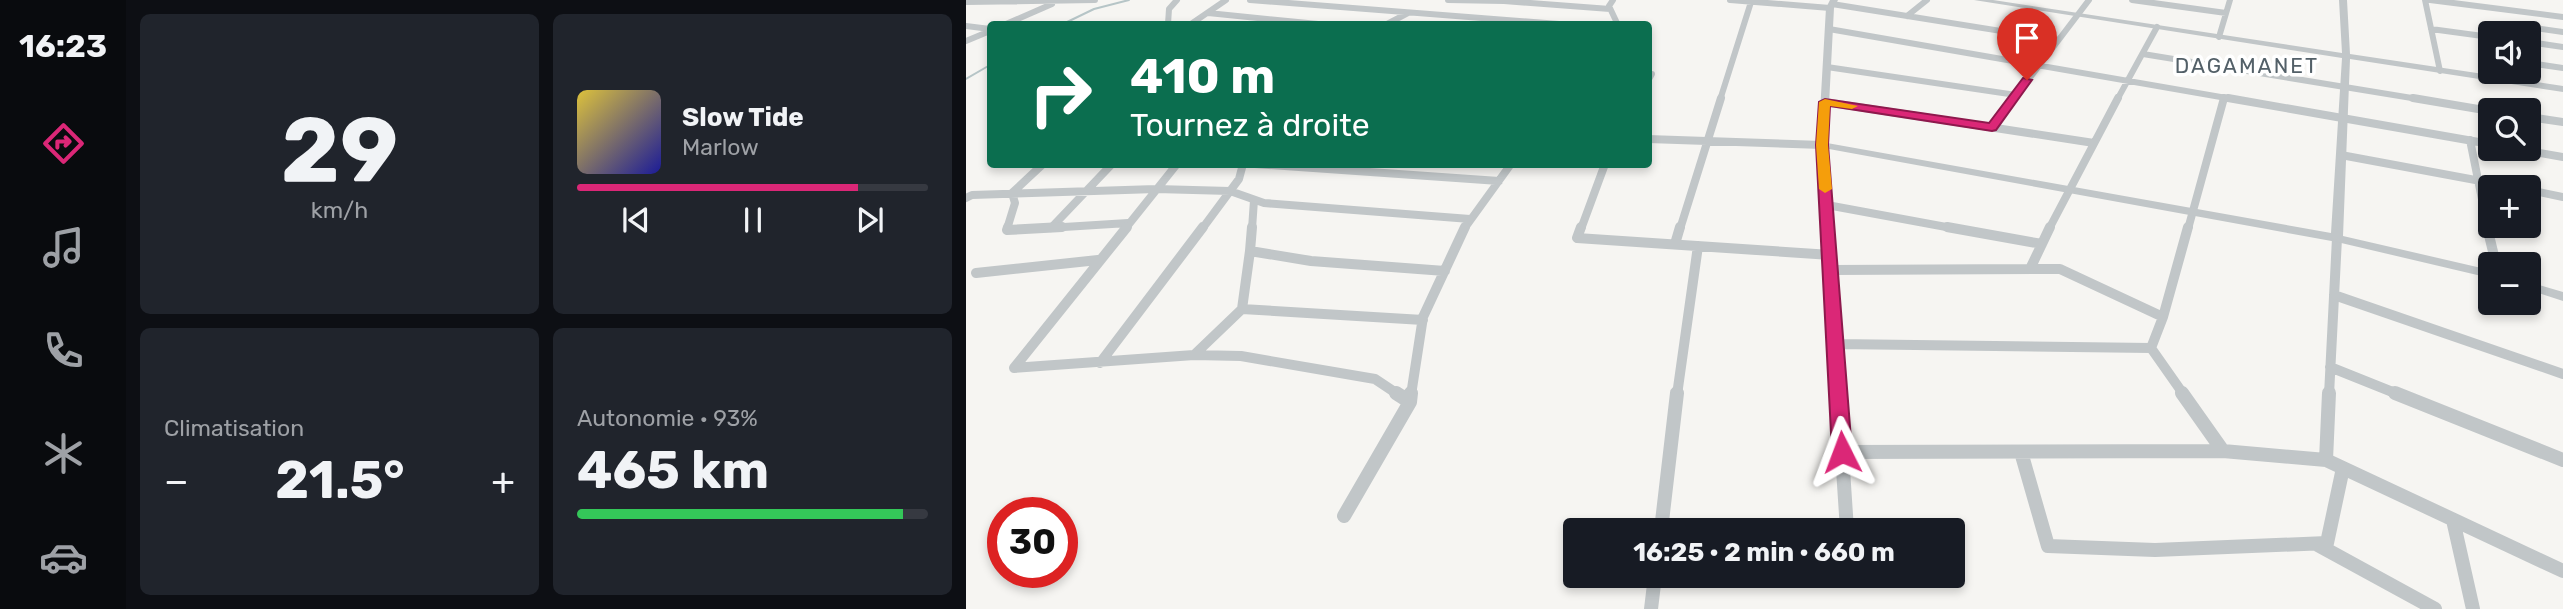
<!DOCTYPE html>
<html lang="fr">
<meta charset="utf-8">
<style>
:root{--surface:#171b24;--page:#20242c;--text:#f1f3f6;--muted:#9ea1a6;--line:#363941;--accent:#db2777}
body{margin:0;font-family:Rubik,sans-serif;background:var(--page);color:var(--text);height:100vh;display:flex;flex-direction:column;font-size:26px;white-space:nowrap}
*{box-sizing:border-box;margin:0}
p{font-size:23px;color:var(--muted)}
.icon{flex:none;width:38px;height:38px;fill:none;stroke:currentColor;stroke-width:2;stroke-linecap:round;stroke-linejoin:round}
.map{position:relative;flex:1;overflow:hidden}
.panel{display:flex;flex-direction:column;gap:14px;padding:14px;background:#0d0f14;width:840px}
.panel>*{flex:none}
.hud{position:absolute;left:21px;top:21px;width:665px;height:147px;border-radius:7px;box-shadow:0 4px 10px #0003;background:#0b6e4f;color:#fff;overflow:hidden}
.fabs{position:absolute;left:1512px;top:21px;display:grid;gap:14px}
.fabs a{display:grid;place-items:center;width:63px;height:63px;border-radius:7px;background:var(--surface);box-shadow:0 4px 10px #0003;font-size:35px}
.speed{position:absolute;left:21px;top:497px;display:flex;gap:14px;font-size:35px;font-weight:700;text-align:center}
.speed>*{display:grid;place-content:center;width:91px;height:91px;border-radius:50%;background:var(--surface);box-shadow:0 4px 10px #0003;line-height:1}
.speed .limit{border:10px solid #d22;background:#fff;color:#111}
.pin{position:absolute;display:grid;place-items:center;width:60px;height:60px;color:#fff;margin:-72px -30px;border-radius:50% 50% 50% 0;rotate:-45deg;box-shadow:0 0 7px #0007}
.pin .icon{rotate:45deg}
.me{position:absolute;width:77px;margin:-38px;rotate:357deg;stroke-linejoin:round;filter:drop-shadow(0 0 5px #0008)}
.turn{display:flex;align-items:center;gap:24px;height:147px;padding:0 28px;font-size:32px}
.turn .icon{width:91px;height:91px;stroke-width:2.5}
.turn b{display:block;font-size:49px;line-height:60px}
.big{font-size:52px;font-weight:700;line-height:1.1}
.panel .card{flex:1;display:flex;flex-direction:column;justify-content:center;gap:10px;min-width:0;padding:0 24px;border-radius:10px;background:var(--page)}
.panel .dial{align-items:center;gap:0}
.dial b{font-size:91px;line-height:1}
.song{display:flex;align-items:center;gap:21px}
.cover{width:84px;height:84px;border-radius:10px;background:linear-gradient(135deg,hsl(50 70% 55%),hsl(240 70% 35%))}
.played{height:7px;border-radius:4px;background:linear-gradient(90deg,var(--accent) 80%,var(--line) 80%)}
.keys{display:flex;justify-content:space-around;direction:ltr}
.heat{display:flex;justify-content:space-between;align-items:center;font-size:38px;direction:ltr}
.charge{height:10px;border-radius:5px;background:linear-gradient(90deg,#34c759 93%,var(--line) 0)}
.panel .tiles{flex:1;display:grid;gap:14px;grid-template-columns:repeat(2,1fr)}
.trip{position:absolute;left:597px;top:518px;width:402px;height:70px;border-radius:7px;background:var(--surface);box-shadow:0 4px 10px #0003;font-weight:700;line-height:70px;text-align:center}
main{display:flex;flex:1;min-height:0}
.dock{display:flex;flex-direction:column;width:126px;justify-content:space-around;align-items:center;background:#090b0e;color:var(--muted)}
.dock .icon{width:49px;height:49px}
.dock .current{color:var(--accent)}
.dock b{font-size:32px;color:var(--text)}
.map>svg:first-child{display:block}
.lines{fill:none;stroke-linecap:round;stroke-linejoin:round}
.stream{stroke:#b6c5c7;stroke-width:2}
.minor-far3{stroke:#c1c6c8;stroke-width:6}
.minor-far2{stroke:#c1c6c8;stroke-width:8}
.minor-far1{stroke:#c1c6c8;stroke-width:10}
.minor{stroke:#c1c6c8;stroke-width:14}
.tertiary{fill:#c1c6c8;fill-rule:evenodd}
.route{fill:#db2777;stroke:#8e194d;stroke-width:2}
.slow{fill:#f59e0b}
.labels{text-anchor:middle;stroke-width:7;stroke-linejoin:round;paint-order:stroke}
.far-quarter-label{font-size:21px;letter-spacing:2px;fill:#536068;stroke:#fff}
</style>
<main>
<nav class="dock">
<b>16:23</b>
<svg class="icon current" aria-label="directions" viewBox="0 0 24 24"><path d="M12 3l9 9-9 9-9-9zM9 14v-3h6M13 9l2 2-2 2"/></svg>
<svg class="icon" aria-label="music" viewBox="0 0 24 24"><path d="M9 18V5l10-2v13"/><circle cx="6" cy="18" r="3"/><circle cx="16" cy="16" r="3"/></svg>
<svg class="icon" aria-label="phone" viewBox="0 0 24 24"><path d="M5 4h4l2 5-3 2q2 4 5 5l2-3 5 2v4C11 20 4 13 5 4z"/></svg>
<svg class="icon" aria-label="climate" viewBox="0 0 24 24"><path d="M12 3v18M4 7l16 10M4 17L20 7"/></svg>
<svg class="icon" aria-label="car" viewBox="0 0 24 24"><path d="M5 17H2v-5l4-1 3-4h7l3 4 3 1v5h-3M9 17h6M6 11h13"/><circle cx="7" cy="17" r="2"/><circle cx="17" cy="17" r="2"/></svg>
</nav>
<section class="panel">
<div class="tiles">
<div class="card dial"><b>29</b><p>km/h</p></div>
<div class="card">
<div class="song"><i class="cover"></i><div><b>Slow Tide</b><p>Marlow</p></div></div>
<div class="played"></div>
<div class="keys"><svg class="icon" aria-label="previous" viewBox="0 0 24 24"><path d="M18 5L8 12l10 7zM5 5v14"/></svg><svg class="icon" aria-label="pause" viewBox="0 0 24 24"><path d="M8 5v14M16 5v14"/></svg><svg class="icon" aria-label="next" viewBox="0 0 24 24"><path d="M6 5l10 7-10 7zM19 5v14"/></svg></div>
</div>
<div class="card"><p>Climatisation</p>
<div class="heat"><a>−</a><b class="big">21.5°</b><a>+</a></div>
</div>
<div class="card"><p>Autonomie · 93%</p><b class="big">465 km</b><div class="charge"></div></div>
</div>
</section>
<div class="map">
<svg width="1597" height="609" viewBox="0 0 1597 609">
<rect width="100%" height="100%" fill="#f6f5f2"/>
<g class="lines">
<!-- stream -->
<path class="stream" d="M97 24 128 9 163 0
M0 79 24 65"/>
<!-- minor-far3 -->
<path class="minor-far3" d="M284 0 593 24
M482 0 538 1 644 9
M647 0 643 6 651 23 649 24
M764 0 864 8
M1166 0 1260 13
M1459 0 1474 71
M1464 0 1597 17
M0 2 129 0
M866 4 1092 40
M242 13 352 24
M941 16 961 0
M40 24 86 4
M202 24 203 9 211 0
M225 24 260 0
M421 24 442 13
M1540 24 1597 32
M0 26 24 29
M863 29 1272 100
M1465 29 1524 37
M1253 37 1264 0
M0 41 24 31
M1563 42 1597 47
M1177 54 1458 100
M1563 63 1597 68
M861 67 1050 95
M682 74H686L682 81
M754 100 785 2
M1047 100 1123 0
M1151 100 1191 27
M1257 100 1258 97"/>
<!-- minor-far2 -->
<path class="minor-far2" d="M1262 98 1524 144
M1447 98 1524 111
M859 102 1128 143
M1563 117 1597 122
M1026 127 1048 98
M682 139 856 145 861 229
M1504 140 1522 229
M1551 149 1597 157
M1375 155 1547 187
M289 164 533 181
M1563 190 1597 197
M0 198 6 195 190 189 264 191 298 203 504 219
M861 205 991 229
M85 228 146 164
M41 229 49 203 46 193 77 164
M66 229 162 223
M159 229 211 164
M236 229 273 179 277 164
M286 229 288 200
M498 229 545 164
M615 229 639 164
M714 229 755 98
M1083 229 1152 98
M1222 229 1258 98"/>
<!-- minor-far1 -->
<path class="minor-far1" d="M42 227 41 230 96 227
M286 227 284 251 345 261 479 271
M615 227 611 238 865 255
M861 227 872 395
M981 227 1076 244
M1521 227 1530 264
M709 244 714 227
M284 251 276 309 457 320
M1064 269 1084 227
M866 270 1094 269 1197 317
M10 273 132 260
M1368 295 1597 374
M870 344 1185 348
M228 355 276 309
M134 363 237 227
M1364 367 1434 395
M48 368 228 355 275 356 409 379 433 395
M48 368 161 227
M445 395 457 317 499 227
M711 395 732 246
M1218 395 1185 348 1197 317 1222 227
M1363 395 1371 238"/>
<!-- minor -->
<path class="minor" d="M430 393 444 402
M872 393 881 530
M1216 393 1257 451
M1429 393 1597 460
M876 452 1257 451 1360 460 1597 571
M1055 452 1082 546 1189 550 1361 543 1377 468
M1360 460 1363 393
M378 516 444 402 445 393
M1487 520 1507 609
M695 530 711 393
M1352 545 1469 609
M685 609 689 576"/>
<!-- tertiary -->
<path class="tertiary" d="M864 0H872L868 8 861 143 1365 233 1376 58 1008 0H1027L1376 53 1373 0H1381L1384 54 1597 86V92L1384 59 1377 236 1524 270V278L1371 242 852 147 860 8Z
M1563 282 1597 292V301L1563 290Z"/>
</g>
<!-- route -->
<path class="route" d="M1057 78 1066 80 1030 130 1026 131 864 106 862 145 886 452 883 457H869L866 452 850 145 853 102 859 99 1023 123Z"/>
<!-- slow -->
<path class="slow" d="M859 99 892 106 886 109 864 106 862 145 866 189 859 193 853 189 850 145 853 102Z"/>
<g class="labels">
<!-- far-quarter labels -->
<g class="far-quarter-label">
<text x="1281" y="73">DAGAMANET</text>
</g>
</g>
</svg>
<div class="fabs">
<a><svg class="icon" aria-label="sound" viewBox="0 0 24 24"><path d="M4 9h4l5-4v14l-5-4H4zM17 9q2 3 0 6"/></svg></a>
<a><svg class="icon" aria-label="search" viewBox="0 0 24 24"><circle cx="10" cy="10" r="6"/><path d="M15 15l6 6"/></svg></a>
<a>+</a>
<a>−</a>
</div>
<div class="speed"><div class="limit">30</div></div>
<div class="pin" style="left:1061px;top:80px;background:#d93025"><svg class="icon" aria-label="arrive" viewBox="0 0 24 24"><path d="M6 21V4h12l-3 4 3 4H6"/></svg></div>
<svg class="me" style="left:876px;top:452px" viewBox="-20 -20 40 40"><path d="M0-17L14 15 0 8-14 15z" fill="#db2777" stroke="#fff" stroke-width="4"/></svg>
<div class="trip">16:25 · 2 min · 660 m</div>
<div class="hud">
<div class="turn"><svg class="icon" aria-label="right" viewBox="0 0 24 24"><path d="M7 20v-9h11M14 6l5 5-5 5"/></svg><div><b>410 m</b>Tournez à droite</div></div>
</div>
</div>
</main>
